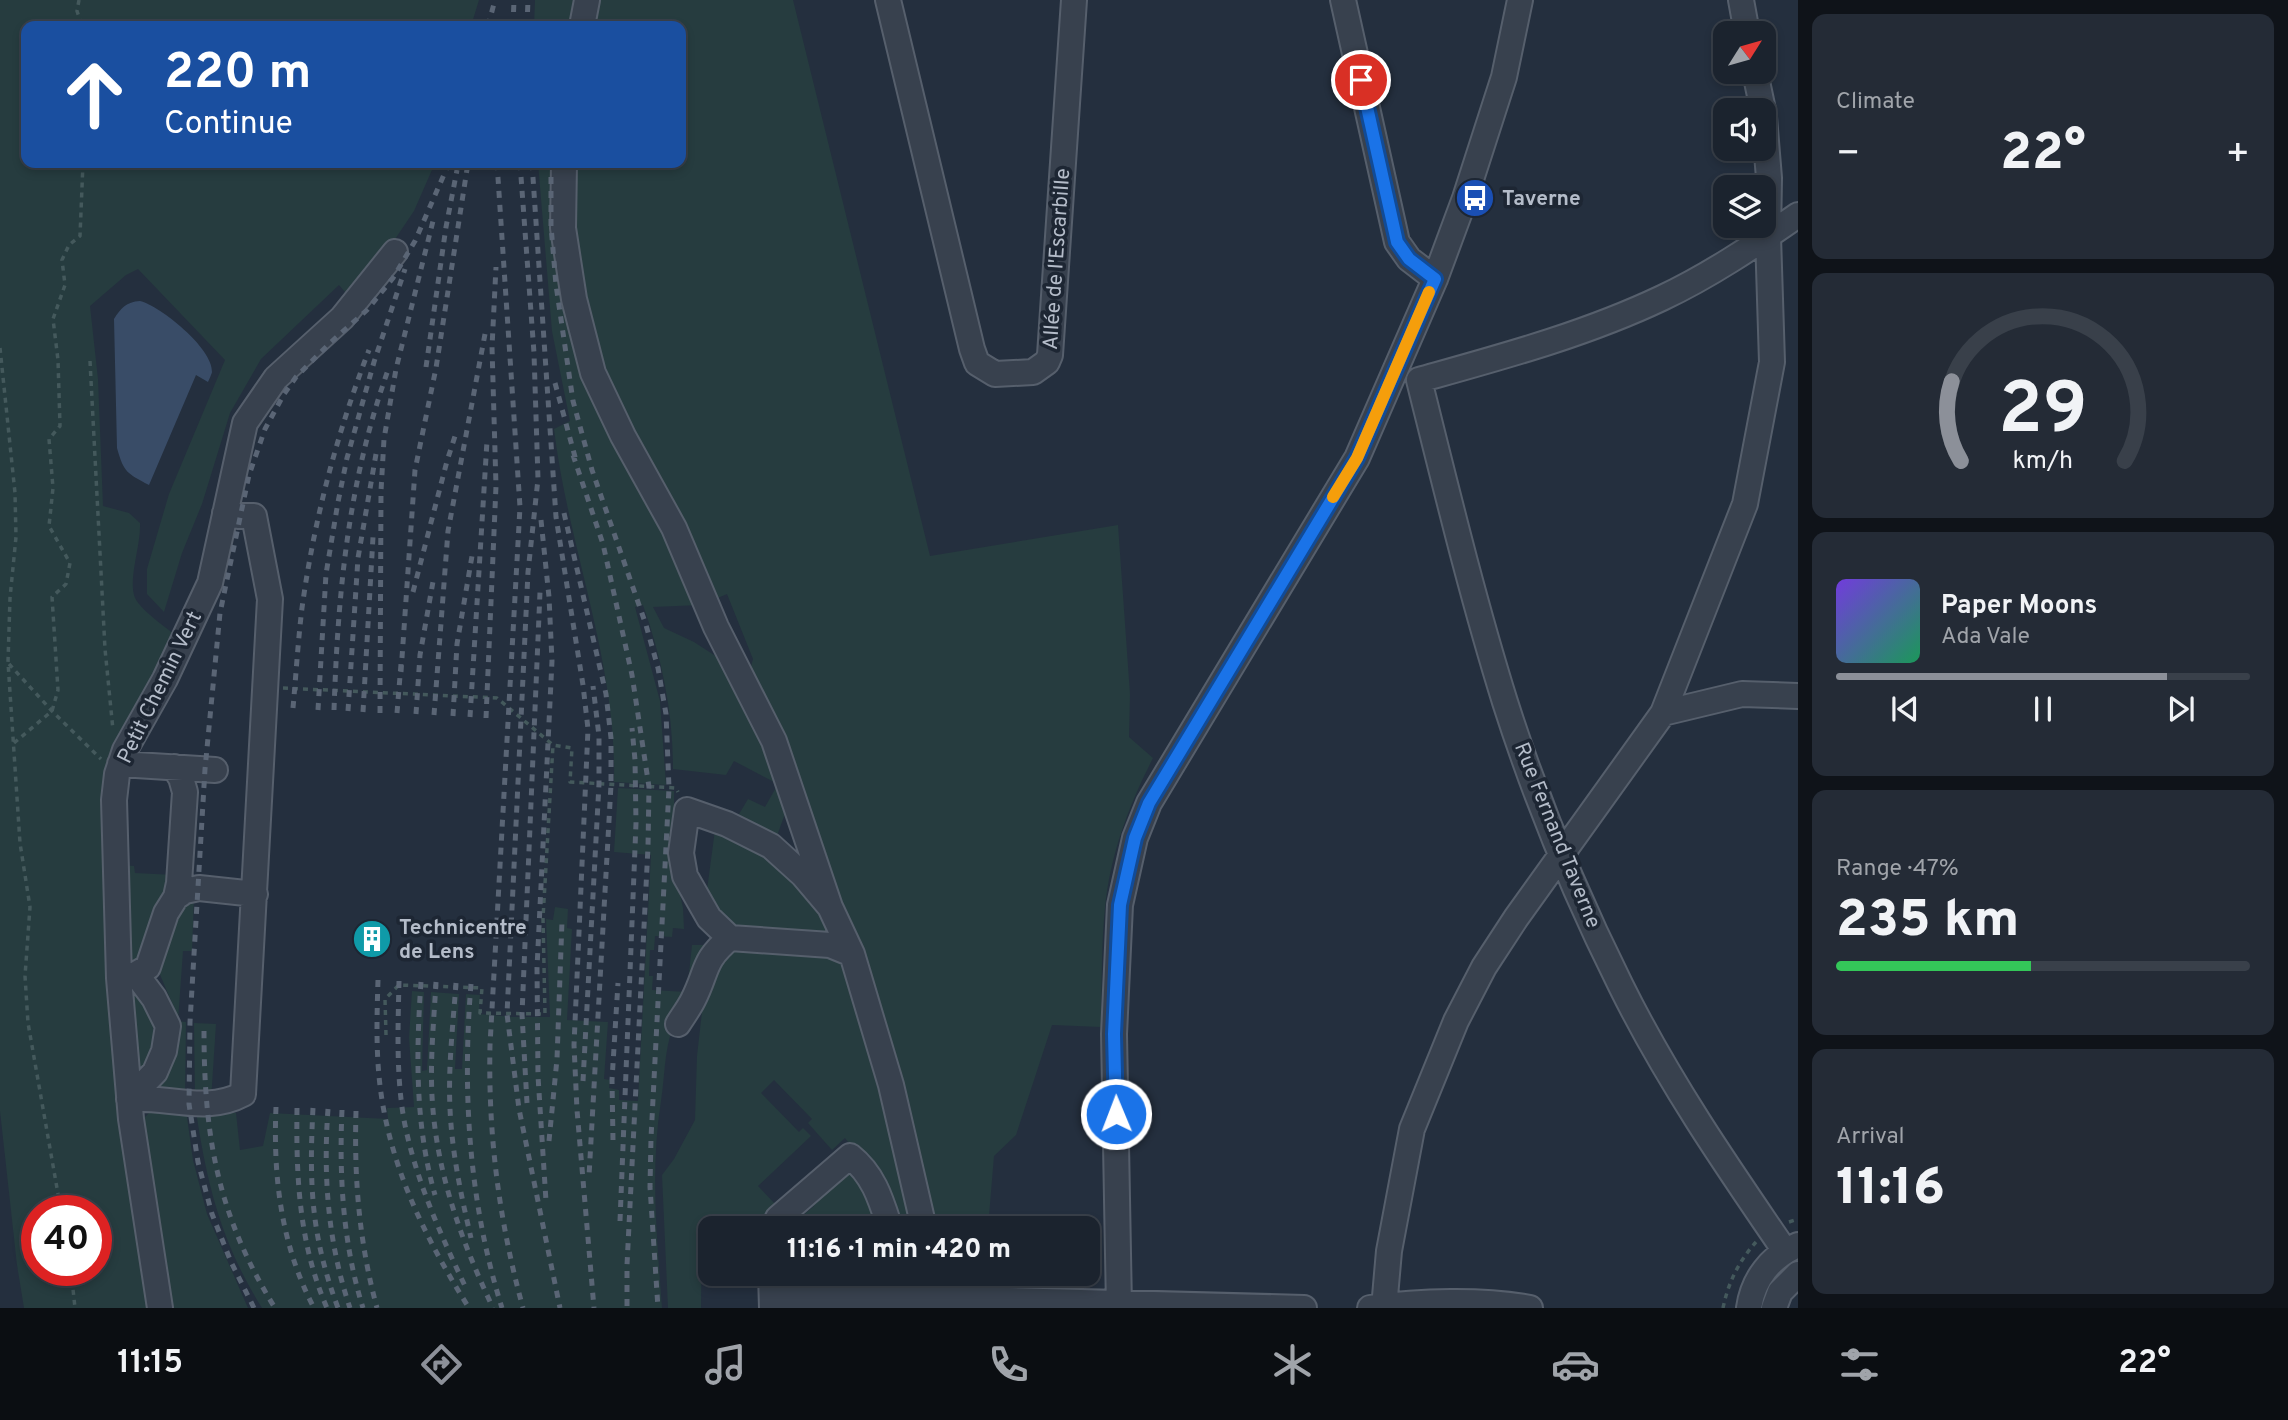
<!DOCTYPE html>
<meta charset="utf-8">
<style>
:root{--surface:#1b232e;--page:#242b36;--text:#f1f3f6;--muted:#a0a4aa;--line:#39404a;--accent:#8c9099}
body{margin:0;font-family:Overpass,sans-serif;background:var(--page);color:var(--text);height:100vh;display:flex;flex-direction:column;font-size:26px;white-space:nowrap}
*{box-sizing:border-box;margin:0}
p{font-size:23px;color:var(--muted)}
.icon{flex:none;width:38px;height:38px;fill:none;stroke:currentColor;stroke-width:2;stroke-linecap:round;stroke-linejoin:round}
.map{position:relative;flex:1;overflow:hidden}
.details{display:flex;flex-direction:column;gap:14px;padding:14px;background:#0f1319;width:490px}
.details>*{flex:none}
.banner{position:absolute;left:21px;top:21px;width:665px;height:147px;border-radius:14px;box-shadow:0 4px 10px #0003,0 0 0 2px var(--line);background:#1a4fa0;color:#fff;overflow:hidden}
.needle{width:46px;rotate:53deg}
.buttons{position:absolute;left:1713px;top:21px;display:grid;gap:14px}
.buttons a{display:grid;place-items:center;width:63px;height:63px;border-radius:14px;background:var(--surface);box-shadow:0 4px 10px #0003,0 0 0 2px var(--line);font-size:35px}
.speed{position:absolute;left:21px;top:1195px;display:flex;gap:14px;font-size:35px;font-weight:700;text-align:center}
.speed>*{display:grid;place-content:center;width:91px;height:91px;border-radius:50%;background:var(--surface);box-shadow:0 4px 10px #0003,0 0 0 2px var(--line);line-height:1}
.speed .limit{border:10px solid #d22;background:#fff;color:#111}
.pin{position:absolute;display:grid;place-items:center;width:60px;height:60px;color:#fff;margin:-30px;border:4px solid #fff;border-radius:50%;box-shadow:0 2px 7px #0007}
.me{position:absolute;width:77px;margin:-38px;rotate:359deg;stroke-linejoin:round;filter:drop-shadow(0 0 5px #0008)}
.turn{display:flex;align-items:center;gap:24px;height:147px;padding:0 28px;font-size:32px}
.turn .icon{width:91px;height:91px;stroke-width:2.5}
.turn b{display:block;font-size:49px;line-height:60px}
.big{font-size:52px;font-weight:800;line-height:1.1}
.details .card{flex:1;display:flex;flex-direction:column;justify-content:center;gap:10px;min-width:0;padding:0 24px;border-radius:14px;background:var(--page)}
.details .dial{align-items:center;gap:0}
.dial svg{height:182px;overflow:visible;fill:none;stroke:var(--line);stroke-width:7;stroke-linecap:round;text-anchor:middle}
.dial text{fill:var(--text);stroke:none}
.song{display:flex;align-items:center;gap:21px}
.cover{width:84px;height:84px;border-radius:10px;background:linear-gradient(135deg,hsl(260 70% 55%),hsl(150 70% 35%))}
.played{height:7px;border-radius:4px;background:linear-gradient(90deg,var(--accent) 80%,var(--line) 80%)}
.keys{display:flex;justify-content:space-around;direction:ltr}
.heat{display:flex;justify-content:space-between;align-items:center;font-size:38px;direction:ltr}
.charge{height:10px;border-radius:5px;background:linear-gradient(90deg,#34c759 47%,var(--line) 0)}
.trip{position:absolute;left:698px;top:1216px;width:402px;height:70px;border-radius:14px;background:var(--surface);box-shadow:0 4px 10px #0003,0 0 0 2px var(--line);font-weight:800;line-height:70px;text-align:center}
.menu{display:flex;height:112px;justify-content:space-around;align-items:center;background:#0b0e12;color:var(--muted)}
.menu .icon{width:49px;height:49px}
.menu .active{color:var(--accent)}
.menu b{font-size:32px;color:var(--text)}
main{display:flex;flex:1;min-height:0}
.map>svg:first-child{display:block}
.green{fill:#263c3f;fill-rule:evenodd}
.water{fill:#394c67}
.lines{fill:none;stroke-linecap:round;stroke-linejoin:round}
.minor-casing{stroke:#565f6c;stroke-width:28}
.path{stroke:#44595c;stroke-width:3.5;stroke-dasharray:5 5;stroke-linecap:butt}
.minor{stroke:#38414e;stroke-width:24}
.rail{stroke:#5a6575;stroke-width:5;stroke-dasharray:7 7;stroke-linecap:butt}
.route-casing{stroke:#114b97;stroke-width:18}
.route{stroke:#1a73e8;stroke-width:12}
.slow{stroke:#f59e0b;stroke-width:12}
.labels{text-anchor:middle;stroke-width:7;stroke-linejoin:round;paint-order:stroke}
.poi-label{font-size:21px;font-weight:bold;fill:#b4bcc9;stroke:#1d2633;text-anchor:start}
.street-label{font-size:21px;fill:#b4bcc9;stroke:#1d2633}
</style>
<main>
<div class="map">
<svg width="1798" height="1308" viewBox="0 0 1798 1308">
<rect width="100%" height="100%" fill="#242f3e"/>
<!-- green -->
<path class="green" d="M0 0H479L471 26H26V163H435L414 211 383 257 351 299 339 285 261 359 230 413 202 504 182 553 164 612 147 594V569L169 494 225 360 138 269 126 275 90 306 98 379 103 506 129 513 140 523C141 545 129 575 134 595 137 608 167 628 178 637L113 760 156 1308H24L17 1265 0 1111ZM37 1211H96V1270H37Z
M535 0H793L930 556 1118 525 1130 694 1129 737 1153 758C1129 805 1110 855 1105 908 1101 947 1102 988 1101 1027L1052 1025 1016 1135 994 1156 988 1228H930L887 1047 857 956 780 741 748 678 753 659 727 594 701 605 653 607 664 628 694 642 731 666 763 733 790 800 774 844 735 821 748 799 765 807 778 784 734 761 726 775 673 769C673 712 662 659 643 605L635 607 660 701 666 785 614 782C617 662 568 547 554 429L570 421 552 331 538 163H559C560 227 563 294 586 355L593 352 578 297 566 227V163H681V26H534Z
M618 788 674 791V867L683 908 684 929 673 928 672 937 655 936 654 950H650L649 976H653L652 990 687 992 692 945H713C700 972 684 999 673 1027 664 1051 665 1076 661 1101 650 1170 657 1238 662 1308H262C222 1244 207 1186 196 1111L236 1113 240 1150 263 1146 270 1113 388 1119 387 1108 414 1107 409 1038 412 991 424 992 422 1071 427 1070 431 992 459 994 455 1069H462L466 994 480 995 479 1014 513 1017H550L546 919 553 920 555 907 568 909 567 928 572 929 567 1020 608 1022 604 1079 610 1080 609 1088 619 1090V1100L638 1101 651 855 614 852Z
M715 830 731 833 796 876 836 939 733 930 705 905Z
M120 865 134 866 135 873 175 875 148 956 128 966Z
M194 896 192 951H183L178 1021 186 1022 185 1100 155 1083 177 1032 174 1008 156 965 174 908Z
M821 949 845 963 919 1228H893L863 1161 845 1138 832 1150 808 1123 812 1119 774 1080 761 1093 799 1132 803 1128 811 1136 758 1186 776 1205 761 1220 753 1224 702 1217 701 1308H668L662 1175 674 1159 695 1120 697 1056 706 976 732 950Z
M132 992 153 1012V1052L136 1079Z
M194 1023 216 1024 211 1100H195Z
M152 1110H186L193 1160 207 1214 248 1308H168L141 1121Z
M849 1163 884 1228H788L814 1206 817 1194Z
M784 1274H888L885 1290 790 1289 784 1284Z
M939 1274H984L982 1292 945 1287Z"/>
<!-- water -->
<path class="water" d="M140 301C160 306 213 348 212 372 212 373 209 380 208 382L196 375 149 485C127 473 124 473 117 448L114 319C121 308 126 302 140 301Z"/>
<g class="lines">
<!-- minor casing -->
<g class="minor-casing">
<path id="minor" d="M888 0 972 349 977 363 995 374 1033 372 1047 362 1050 355 1074 0
M1343 0 1397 242 1409 259 1435 279
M1741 0 1747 33
M582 26 587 0
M1755 72 1763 110
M564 163 563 228 574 299 593 373 623 436 674 528 716 627 774 741 830 907
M1419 380C1446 488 1472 596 1505 702 1535 796 1577 898 1621 986 1667 1079 1726 1165 1785 1251
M1419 380C1501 357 1584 335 1662 298 1709 276 1755 245 1798 215
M1663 713 1742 694 1798 696
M120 764 215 770
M174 767 181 778 185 792 179 883 176 897
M852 954 830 945 730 938 709 918 685 876 681 853 687 810 727 824 771 846 803 875 830 907 852 954 891 1085 924 1228
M119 978 136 974 148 967 166 913 176 897 185 891 199 888 255 894
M678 1024C683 1016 689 1008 693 1000 708 971 702 961 730 938
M129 1099C168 1096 206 1114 243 1094L270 599 254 516H239L225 513
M129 1099 155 1072 164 1051 168 1026 154 998 136 974
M773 1228 778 1218 850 1156C874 1175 881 1200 890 1228
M771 1274 772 1308
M932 1274 936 1299
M772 1299H973L1304 1308
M160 1308 131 1119 119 978 114 800 117 774 125 750 165 679 210 583 245 423 276 378 342 318 395 252
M893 1308V1274
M1119 1308 1114 1034 1120 905 1135 838 1149 803 1357 458 1435 279 1465 198 1504 77 1520 0
M1370 1308C1419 1301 1482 1299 1530 1308
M1384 1308 1389 1251 1412 1129 1456 1021 1484 967 1516 918 1663 713 1745 504 1772 362 1768 236 1769 178 1764 117
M1749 1308C1753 1279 1771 1256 1798 1245
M1774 1308 1780 1292 1798 1274"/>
</g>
<!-- path -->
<path class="path" d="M79 0 77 11 82 26
M0 348 15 493 16 537 10 598 8 662 20 843 30 907 25 976 28 1023 61 1211
M90 361 105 649 113 730
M9 664 52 711 101 759
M283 688 497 698 553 745 572 748 570 782 676 788 678 792
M14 743 52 711 58 690 52 597 66 584 70 563 49 526 53 488 49 439 60 426 58 360 53 319 65 285 62 260 69 245 80 236 83 163
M386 1035 385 999 399 985 482 988 480 1013 545 1014 543 918 553 745
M1789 1222 1798 1219
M71 1270 75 1308
M1723 1308C1728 1283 1739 1261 1756 1242"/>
<!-- minor -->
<use href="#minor" class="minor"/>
<!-- rail -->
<path class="rail" d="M488 26 495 0
M513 26 514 0
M527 26 528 0
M497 163 520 507 490 1045C488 1135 499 1221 523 1308
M520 163 534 353 538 479 528 572 507 1014 519 1109 560 1308
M532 163 556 517 583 685 588 729 574 1045 577 1110 594 1308
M551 163V226L556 285 573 401 592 470 646 625 658 668 666 714 669 788 651 1138 650 1187 658 1308
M426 367 446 227 457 170
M555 383 577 464
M573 455 603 544 632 675 649 787 648 847 627 1265V1308
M564 513 606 694 611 738V785L589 1176
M541 520 549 597 552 661 537 968 538 1076 546 1201
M413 592 447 461 457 430
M401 672 415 470 436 368 468 163
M293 708C296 675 298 641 302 608 314 520 337 433 369 350
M318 710 326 574 338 502 347 458 374 362 405 269
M334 710C338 591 348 483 388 370
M348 711 358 558 376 454
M363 712 373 537
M380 713 381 491 384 439 396 369 433 221
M397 713 401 664
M416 714 420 655 434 576
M434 715 448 531 485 334
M453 716 457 644 472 556
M470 717 487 441
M486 718 496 486 492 347 496 267
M378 980C377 1012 376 1044 379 1076 387 1162 424 1236 469 1308
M399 981C398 1028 396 1074 404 1120 415 1178 440 1233 465 1286
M421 982C416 1054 415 1125 435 1195
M436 982C434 1020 430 1058 432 1096 436 1172 461 1240 493 1308
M456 983C453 1025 448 1067 450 1109 452 1153 461 1195 471 1238
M471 984C462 1093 469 1203 502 1308
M204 1031C204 1138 218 1216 275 1308
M583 1081 599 784V736L593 686
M527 1103 522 1014 540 592
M276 1107C273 1177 281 1245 314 1308
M297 1108C296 1177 299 1244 327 1308
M313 1108C309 1184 311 1236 338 1308
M328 1109C323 1177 328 1243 350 1308
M342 1110C339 1177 343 1244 363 1308
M356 1111C354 1178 359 1242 377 1308
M613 1140 612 1080 618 983
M549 1141 557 1059 562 921
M620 1221 636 823 635 760 632 728
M254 1308 231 1262 212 1214 198 1162 189 1104 190 1022 205 769 220 613 249 475 265 429 284 394 296 377 330 343 367 310 393 278 415 241 449 163"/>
</g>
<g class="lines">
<!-- route casing -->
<g class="route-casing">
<path id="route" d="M1116 1114 1114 1034 1120 905 1135 838 1149 803 1357 458 1435 279 1409 259 1397 242 1361 80"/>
</g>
<!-- route -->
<use href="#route" class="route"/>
<!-- slow -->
<path class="slow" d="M1333 497 1357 458 1429 292"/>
</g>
<!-- icons -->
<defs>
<g id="bus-disc" transform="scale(2.0125)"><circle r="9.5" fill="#1a4fb4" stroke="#1d2633"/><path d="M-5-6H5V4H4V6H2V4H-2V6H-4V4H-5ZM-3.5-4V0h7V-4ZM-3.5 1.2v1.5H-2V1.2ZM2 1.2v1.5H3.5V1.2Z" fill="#fff"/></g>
<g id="building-disc" transform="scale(2.0125)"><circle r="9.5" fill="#0f9aa8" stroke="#1d2633"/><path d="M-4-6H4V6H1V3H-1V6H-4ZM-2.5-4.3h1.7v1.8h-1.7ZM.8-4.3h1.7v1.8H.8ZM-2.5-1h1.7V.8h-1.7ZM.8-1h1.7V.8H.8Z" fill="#fff"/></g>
</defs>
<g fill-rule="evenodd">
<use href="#bus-disc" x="1475" y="198"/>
<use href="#building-disc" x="372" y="939"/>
</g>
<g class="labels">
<!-- poi labels -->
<g class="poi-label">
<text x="1502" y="205">Taverne</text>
<text x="399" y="934">Technicentre<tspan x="399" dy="24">de Lens</tspan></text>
</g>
<!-- street labels -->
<g class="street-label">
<text transform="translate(1056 259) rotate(-86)" y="7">Allée de l'Escarbille</text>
<text transform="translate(159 687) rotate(-64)" y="7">Petit Chemin Vert</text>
<text transform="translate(1558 835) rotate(68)" y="7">Rue Fernand Taverne</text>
</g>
</g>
</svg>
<div class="buttons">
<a><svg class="needle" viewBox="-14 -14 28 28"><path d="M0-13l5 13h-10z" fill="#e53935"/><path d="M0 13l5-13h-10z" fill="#a0a4aa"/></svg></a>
<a><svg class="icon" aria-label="sound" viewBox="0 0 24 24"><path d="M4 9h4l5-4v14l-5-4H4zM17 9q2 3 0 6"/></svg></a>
<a><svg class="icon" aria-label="layers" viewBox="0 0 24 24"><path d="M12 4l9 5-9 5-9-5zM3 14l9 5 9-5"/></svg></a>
</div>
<div class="speed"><div class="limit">40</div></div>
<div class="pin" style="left:1361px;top:80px;background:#d93025"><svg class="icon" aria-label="arrive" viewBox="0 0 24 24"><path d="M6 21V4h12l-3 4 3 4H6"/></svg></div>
<svg class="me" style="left:1116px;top:1114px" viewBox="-20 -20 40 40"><circle r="17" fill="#1a73e8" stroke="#fff" stroke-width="3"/><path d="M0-11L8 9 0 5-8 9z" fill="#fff"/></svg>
<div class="trip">11:16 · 1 min · 420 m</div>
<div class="banner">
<div class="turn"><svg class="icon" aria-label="ahead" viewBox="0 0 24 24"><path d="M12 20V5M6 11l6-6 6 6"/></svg><div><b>220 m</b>Continue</div></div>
</div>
</div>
<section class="details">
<div class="card"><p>Climate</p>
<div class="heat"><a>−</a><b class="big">22°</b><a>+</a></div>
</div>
<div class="card dial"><svg viewBox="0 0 100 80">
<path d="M14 69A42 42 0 1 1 86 69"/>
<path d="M14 69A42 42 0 0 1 10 34" stroke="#8c9099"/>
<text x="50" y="56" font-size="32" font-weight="700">29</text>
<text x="50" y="72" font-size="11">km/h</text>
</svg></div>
<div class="card">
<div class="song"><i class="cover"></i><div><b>Paper Moons</b><p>Ada Vale</p></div></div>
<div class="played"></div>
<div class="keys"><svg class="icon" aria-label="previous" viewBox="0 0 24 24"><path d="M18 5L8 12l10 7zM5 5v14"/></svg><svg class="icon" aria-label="pause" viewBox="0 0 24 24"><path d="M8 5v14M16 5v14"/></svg><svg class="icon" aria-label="next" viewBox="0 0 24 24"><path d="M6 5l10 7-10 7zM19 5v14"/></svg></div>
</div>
<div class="card"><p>Range · 47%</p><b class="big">235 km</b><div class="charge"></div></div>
<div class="card"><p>Arrival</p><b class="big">11:16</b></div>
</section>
</main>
<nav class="menu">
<b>11:15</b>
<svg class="icon active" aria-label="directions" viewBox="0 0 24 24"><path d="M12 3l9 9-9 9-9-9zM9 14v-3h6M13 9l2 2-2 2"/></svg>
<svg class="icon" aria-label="music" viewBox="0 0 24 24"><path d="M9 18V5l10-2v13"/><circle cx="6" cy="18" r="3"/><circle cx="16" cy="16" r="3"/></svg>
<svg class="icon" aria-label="phone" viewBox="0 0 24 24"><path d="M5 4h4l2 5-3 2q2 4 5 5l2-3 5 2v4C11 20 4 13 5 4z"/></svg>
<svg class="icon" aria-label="climate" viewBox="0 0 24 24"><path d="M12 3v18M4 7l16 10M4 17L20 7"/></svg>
<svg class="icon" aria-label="car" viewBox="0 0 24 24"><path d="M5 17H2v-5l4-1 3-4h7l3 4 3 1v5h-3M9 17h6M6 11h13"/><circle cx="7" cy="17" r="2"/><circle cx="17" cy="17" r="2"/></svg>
<svg class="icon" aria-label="filters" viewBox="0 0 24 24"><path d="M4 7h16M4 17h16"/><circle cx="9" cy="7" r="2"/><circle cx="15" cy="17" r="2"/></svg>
<b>22°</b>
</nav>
